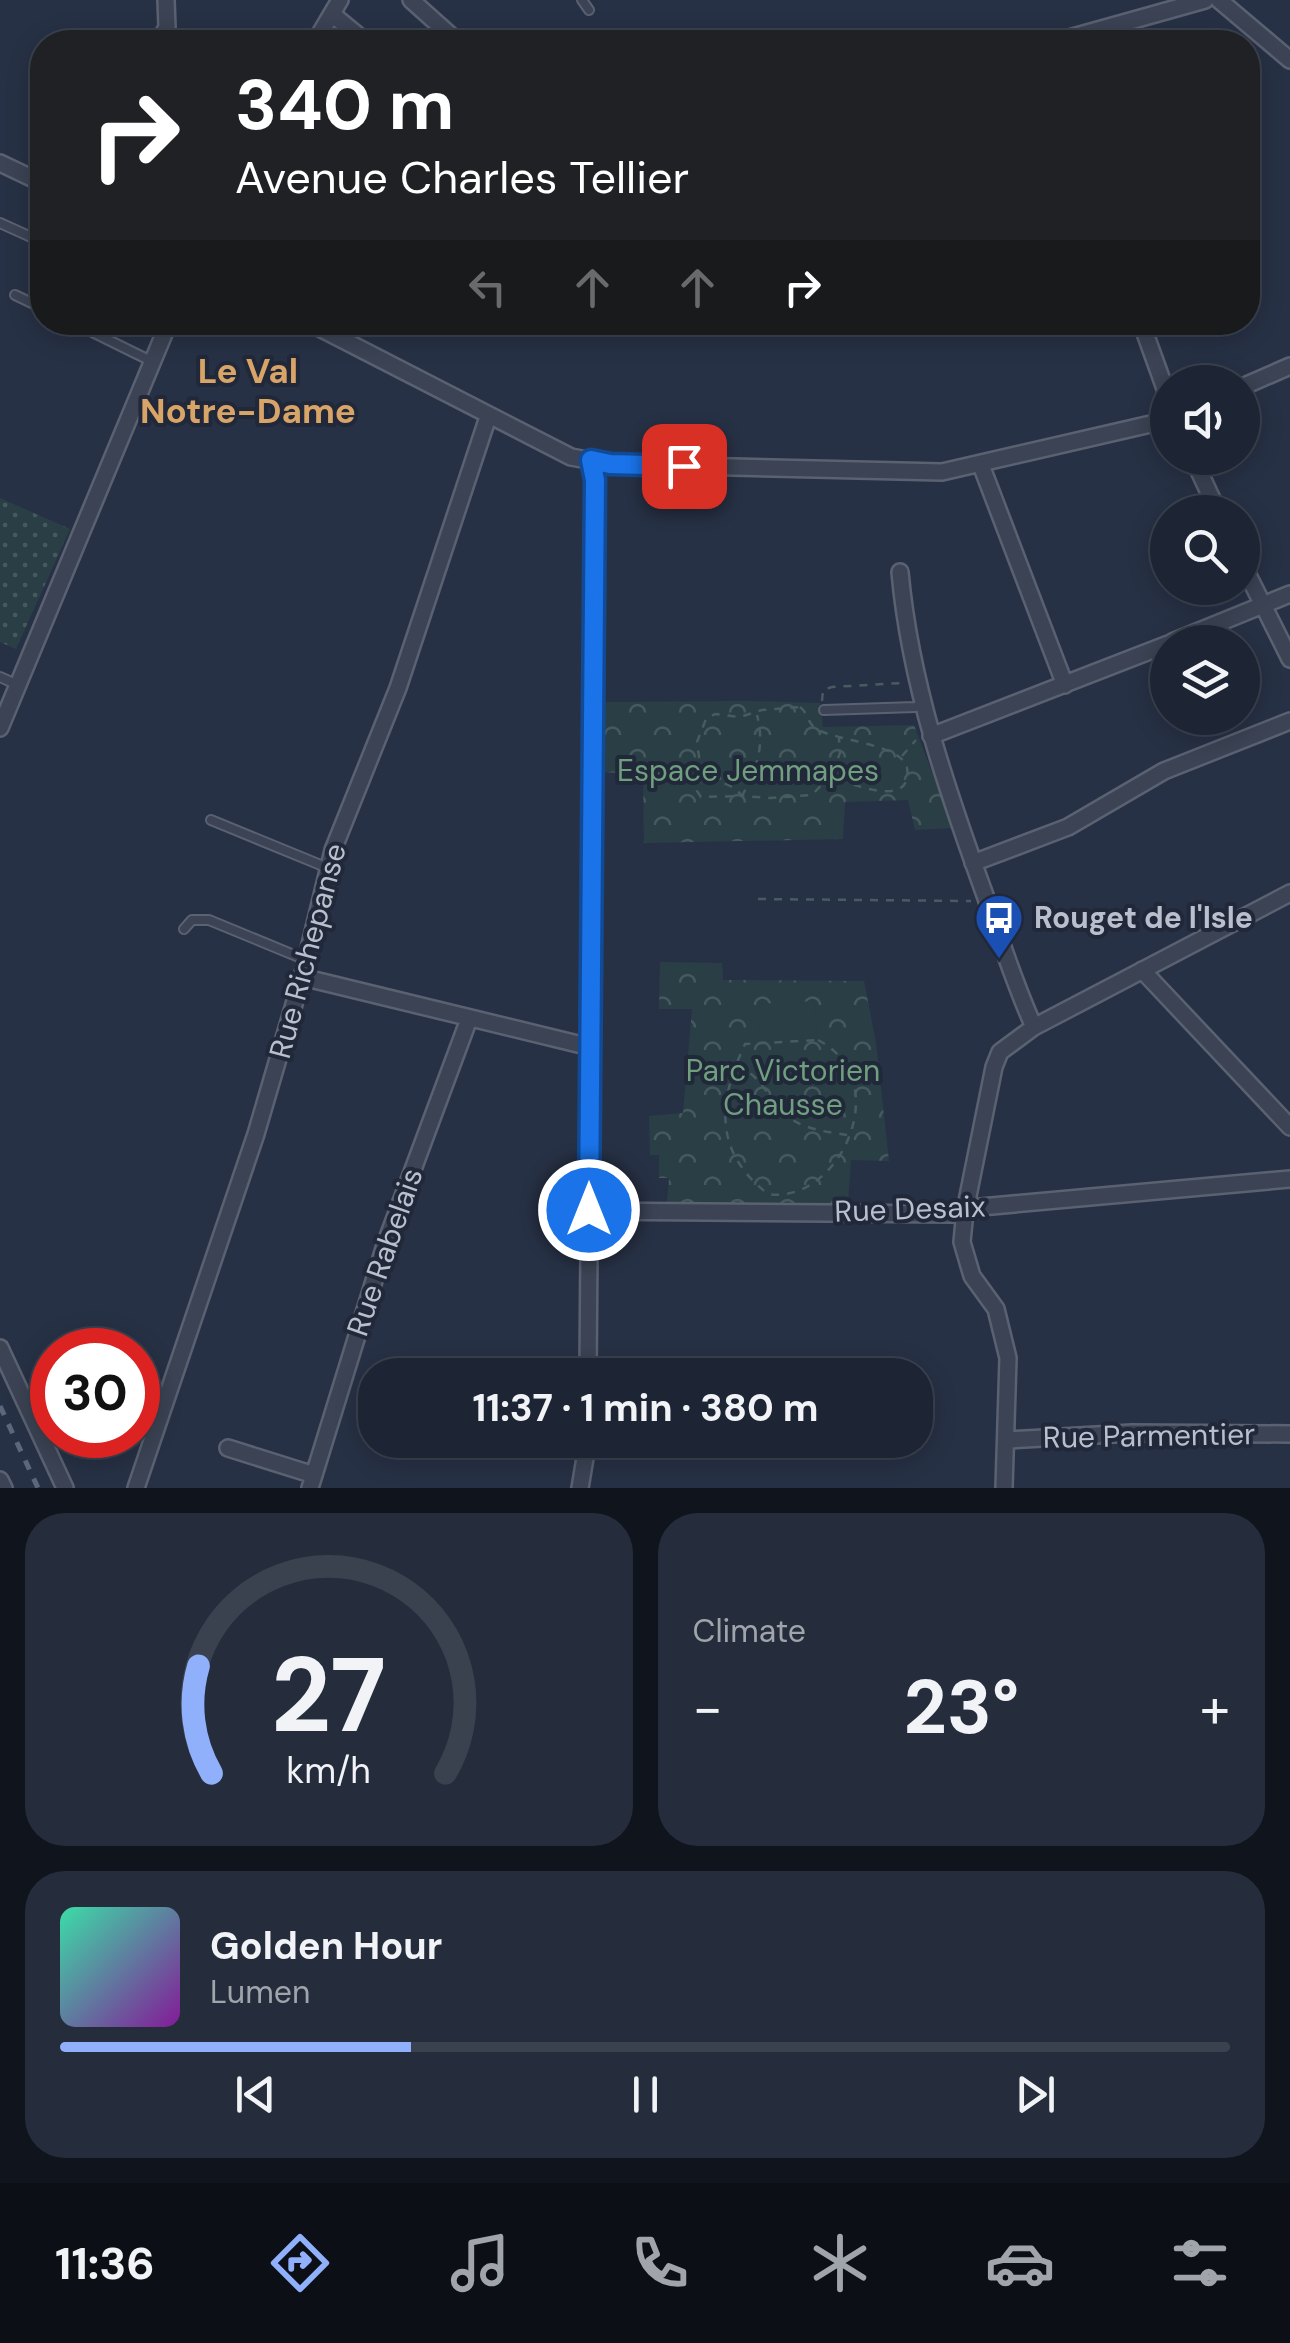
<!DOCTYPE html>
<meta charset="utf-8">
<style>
:root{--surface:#1d2534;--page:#252d3c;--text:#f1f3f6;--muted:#a0a5ac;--line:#3b424f;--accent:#90b0fb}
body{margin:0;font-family:"DM Sans",sans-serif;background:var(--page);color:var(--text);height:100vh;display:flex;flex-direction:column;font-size:38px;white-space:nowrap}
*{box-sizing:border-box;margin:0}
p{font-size:32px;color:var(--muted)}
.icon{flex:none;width:55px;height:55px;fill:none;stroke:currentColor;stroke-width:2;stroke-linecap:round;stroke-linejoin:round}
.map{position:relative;height:1488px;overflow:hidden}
.sheet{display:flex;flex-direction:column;gap:25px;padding:25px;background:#10141d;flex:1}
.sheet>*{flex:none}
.guide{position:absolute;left:30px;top:30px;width:1230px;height:305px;border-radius:40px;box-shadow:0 5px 25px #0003,0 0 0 2px var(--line);background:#202124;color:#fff;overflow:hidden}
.buttons{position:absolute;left:1150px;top:365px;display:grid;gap:20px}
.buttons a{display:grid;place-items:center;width:110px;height:110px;border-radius:50%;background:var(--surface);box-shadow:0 5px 25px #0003,0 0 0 2px var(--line);font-size:50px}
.speed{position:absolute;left:30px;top:1328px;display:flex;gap:20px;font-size:50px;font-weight:700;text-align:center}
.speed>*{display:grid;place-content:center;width:130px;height:130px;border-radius:50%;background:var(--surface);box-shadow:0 5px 25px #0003,0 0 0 2px var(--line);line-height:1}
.speed .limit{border:15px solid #d22;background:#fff;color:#111}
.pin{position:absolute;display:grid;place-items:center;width:85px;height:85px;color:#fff;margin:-42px;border-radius:20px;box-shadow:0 5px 15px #0006}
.me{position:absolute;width:110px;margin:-55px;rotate:0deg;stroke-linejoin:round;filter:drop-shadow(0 0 8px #0008)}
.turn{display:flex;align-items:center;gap:35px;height:210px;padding:0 40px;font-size:45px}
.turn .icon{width:130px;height:130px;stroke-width:2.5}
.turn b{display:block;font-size:70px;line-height:85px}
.lanes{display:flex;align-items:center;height:95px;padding:0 40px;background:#0003;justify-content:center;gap:50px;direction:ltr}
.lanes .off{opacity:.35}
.big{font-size:75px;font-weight:700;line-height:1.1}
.sheet .card{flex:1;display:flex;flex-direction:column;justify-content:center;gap:15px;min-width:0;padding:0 35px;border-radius:40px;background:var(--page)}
.sheet .dial{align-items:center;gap:0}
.dial svg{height:260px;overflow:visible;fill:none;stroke:var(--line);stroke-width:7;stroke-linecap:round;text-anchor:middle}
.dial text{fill:var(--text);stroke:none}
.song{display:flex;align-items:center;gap:30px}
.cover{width:120px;height:120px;border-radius:15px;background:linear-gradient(135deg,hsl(160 70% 55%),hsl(290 70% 35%))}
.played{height:10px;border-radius:5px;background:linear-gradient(90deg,var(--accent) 30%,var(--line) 30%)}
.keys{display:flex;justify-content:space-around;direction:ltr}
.heat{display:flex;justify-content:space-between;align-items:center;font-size:55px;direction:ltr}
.sheet .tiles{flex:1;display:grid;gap:25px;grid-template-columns:1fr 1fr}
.card:last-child{grid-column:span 2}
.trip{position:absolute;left:358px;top:1358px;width:575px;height:100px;border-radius:40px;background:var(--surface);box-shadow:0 5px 25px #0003,0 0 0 2px var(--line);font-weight:700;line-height:100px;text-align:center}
.tab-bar{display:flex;height:160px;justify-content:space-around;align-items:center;background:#0c0f15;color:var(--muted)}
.tab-bar .icon{width:70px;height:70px}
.tab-bar .current{color:var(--accent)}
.tab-bar b{font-size:45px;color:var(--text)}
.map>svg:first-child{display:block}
.grass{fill:url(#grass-dots)}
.park{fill:url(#park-crowns)}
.pitch{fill:#293f45}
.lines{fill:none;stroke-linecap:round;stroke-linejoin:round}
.service-casing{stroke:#5a6171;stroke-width:12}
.minor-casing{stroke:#5a6171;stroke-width:20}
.path{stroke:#475c61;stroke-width:2.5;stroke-dasharray:8 8;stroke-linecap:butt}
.service{stroke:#3b4354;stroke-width:8}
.minor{stroke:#3b4354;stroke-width:15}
.rail{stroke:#5d677b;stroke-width:5;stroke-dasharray:10 10;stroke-linecap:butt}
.route-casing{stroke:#114b97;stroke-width:25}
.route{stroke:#1a73e8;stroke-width:18}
.labels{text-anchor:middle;stroke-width:8;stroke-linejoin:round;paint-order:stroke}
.park-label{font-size:30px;fill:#709f7f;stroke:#202839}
.poi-label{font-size:30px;font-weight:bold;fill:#b9bfcd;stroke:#202839;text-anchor:start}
.street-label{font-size:30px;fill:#b9bfcd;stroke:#202839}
.quarter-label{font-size:35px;font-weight:bold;fill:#d9a468;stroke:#202839}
</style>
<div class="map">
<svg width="1290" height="1488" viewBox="0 0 1290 1488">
<defs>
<pattern id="grass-dots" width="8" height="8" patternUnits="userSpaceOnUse" patternTransform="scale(2.5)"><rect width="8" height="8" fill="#293f45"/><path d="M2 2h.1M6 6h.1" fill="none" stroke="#46595f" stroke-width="1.8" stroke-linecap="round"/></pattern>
<pattern id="park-crowns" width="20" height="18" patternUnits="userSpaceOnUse" patternTransform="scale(2.5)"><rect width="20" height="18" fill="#293f45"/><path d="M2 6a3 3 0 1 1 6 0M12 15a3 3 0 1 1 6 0" fill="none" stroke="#46595f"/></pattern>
</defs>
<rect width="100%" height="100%" fill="#273145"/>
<!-- grass -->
<path class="grass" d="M0 498 70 529 16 649 0 642Z"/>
<!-- park -->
<path class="park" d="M750 701 820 703 823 727 914 725 953 828 915 830 908 800 845 802 843 839 644 843 643 774 600 772 602 702Z
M660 962 722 963 723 980 864 981 876 1043 889 1161 851 1160 848 1203 667 1204 669 1178H659V1155H650L649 1116 683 1113 692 1009H659Z"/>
<!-- pitch -->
<path class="pitch" d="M815 1001 817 1038 760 1041 758 1004Z"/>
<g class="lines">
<!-- service casing -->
<g class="service-casing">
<path id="service" d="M582 0 589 10
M0 223 42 242
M15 295 42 308
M72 322 153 362
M0 677 18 685
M824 710 915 707 924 704
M211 820 328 868
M184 929 192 920H209L306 960"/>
</g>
<!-- minor casing -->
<g class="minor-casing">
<path id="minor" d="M411 0 458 42
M1219 0 1290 60
M332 14 366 42
M159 42 167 27 166 0
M315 42 340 0
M1055 42 1205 0
M0 163 42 183
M308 322 571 457 610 464 942 472 1168 420
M1141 322 1168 397
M1242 387 1290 366
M1193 458 1218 512
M981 465 1065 685
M1242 563 1290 659
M900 572C910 684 948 793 986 898 1001 942 1015 985 1034 1027L1000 1052 994 1067 965 1211 962 1242 972 1276 996 1309 1008 1358 1004 1488
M1172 642 1290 594
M0 728 169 322
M931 736 1168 644
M973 863 1068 827 1164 771 1290 721
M1142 970 1290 1127
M302 977 590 1047
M1034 1027 1290 893
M589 1211 954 1214 981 1207 1290 1179
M0 1348 65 1488
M588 1375 595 480 591 460
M1007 1440 1132 1433 1290 1434
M228 1448 314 1475
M0 1480 4 1488
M136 1488 256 1134 302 977 333 850 398 688 488 417
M310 1488 386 1242 469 1019
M580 1488 588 1440"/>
</g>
<!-- path -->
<path class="path" d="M822 701 823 690 832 687 902 683
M800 707C809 714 807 724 818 730 840 741 903 745 907 768 914 810 847 784 831 775L812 795 770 798 742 796C731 780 713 785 701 771L697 742 706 719 715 714 740 717 762 710Z
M902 756 916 740
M832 773 840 753 839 738
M702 775 697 791 701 797 742 796C757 768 765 746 757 715
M758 899 971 901
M818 1040C897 1081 839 1205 768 1194 713 1151 718 1102 745 1044Z
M736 1067C760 1071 769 1102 787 1116 803 1129 827 1132 847 1135"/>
<!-- service -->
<use href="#service" class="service"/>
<!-- minor -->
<use href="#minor" class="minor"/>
<!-- rail -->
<path class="rail" d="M0 1406 38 1488"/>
</g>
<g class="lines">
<!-- route casing -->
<g class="route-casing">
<path id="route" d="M589 1210 595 480 591 460 610 464 684 466"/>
</g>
<!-- route -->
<use href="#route" class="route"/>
</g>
<!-- icons -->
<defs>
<g id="bus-pin" transform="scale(2.5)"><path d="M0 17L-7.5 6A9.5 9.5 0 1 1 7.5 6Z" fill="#1a4fb4" stroke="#202839"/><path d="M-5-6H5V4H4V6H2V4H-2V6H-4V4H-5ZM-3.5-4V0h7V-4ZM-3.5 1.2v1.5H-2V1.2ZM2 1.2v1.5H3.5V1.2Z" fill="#fff"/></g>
</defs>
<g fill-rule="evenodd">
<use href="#bus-pin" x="999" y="918"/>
</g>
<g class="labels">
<!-- park labels -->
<g class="park-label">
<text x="748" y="781">Espace Jemmapes</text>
<text x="783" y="1081">Parc Victorien<tspan x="783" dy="34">Chausse</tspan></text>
</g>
<!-- poi labels -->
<g class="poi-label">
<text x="1034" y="928">Rouget de l'Isle</text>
</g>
<!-- street labels -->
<g class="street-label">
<text transform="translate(308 951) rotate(-75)" y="10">Rue Richepanse</text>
<text transform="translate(910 1209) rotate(-2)" y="10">Rue Desaix</text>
<text transform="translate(385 1252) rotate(-71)" y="10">Rue Rabelais</text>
<text transform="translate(1149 1436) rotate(-1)" y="10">Rue Parmentier</text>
</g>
<!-- quarter labels -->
<g class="quarter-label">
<text x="248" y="383">Le Val<tspan x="248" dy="40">Notre-Dame</tspan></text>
</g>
</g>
</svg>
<div class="buttons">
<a><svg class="icon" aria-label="sound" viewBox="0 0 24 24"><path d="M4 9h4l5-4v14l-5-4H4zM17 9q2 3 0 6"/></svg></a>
<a><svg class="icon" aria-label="search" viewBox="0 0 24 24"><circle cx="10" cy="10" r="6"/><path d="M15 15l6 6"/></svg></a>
<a><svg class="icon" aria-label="layers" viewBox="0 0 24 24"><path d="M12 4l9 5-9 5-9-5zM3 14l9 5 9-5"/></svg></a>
</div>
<div class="speed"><div class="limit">30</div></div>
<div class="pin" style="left:684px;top:466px;background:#d93025"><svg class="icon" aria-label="arrive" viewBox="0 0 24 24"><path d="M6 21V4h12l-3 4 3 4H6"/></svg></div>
<svg class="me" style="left:589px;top:1210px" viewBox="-20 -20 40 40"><circle r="17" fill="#1a73e8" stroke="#fff" stroke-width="3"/><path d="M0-11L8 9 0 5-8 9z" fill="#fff"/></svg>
<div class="trip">11:37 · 1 min · 380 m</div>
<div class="guide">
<div class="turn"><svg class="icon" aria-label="right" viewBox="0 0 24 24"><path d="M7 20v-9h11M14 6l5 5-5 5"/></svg><div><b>340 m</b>Avenue Charles Tellier</div></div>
<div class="lanes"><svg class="icon off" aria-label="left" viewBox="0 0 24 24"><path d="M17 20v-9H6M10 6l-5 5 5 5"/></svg><svg class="icon off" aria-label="ahead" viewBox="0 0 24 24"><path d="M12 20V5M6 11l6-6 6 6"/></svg><svg class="icon off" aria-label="ahead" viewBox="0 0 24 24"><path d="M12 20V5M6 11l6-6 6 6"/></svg><svg class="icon" aria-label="right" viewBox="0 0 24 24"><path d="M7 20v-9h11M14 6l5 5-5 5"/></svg></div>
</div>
</div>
<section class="sheet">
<div class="tiles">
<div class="card dial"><svg viewBox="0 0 100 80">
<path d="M14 69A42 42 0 1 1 86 69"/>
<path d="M14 69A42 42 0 0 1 10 36" stroke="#90b0fb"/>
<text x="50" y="56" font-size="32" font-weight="700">27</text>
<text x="50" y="72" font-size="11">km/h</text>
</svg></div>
<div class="card"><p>Climate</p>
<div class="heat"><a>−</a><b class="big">23°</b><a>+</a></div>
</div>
<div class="card">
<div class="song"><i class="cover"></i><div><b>Golden Hour</b><p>Lumen</p></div></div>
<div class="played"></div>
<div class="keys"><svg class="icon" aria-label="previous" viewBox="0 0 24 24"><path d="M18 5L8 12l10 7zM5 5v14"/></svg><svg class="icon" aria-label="pause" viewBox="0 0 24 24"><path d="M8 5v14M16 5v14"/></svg><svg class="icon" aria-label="next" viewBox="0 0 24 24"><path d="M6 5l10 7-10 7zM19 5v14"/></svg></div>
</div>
</div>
</section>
<nav class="tab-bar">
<b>11:36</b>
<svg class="icon current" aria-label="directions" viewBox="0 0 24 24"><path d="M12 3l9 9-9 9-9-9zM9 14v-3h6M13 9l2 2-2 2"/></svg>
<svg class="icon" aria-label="music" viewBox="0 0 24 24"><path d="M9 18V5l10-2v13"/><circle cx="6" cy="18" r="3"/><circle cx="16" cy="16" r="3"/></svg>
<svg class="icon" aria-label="phone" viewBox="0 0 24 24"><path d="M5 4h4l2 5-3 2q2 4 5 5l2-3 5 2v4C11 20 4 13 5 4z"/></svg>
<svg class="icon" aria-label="climate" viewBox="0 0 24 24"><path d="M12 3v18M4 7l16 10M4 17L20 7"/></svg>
<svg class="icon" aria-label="car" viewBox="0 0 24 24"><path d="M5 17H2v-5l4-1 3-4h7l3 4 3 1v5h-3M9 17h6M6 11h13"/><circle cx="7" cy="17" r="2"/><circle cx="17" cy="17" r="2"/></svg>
<svg class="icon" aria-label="filters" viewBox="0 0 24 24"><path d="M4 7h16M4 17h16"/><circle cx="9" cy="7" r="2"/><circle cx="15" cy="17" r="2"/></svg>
</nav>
